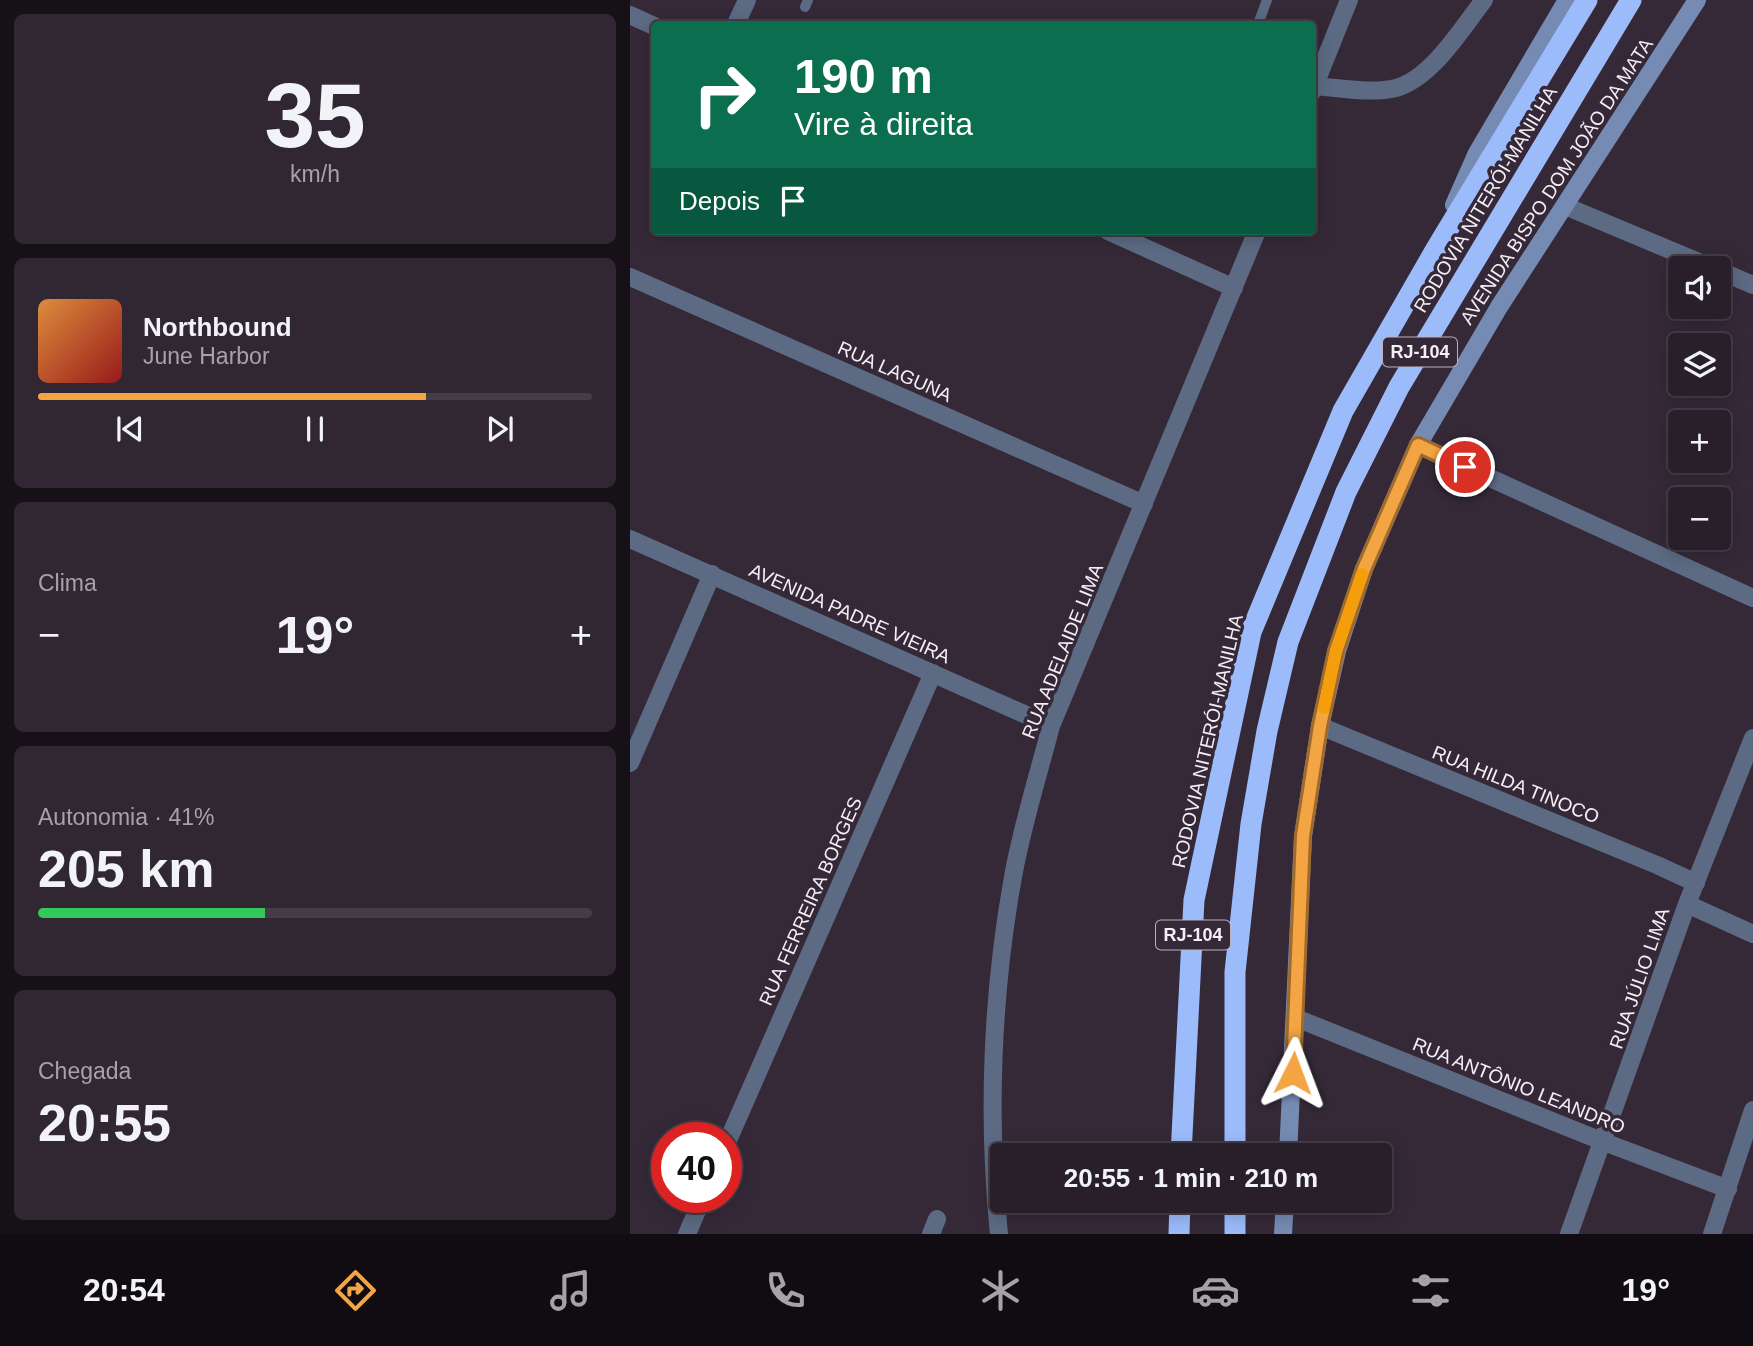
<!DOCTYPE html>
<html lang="pt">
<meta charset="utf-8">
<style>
:root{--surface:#281f2a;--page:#302732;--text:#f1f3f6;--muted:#a5a2a8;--line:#443d47;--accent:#f3a443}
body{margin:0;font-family:Helvetica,sans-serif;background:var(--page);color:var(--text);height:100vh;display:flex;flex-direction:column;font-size:26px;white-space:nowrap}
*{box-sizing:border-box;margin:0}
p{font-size:23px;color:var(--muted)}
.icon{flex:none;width:38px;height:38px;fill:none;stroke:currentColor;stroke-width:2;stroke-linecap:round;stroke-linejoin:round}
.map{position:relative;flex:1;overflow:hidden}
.drawer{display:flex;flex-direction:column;gap:14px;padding:14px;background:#161117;width:630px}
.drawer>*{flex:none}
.banner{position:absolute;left:21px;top:21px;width:665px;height:214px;border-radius:7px;box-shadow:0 4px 18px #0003,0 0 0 2px var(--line);background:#0b6e4f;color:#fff;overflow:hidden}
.buttons{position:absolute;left:1038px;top:256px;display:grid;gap:14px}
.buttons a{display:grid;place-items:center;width:63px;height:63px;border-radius:7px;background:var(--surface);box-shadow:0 4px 18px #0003,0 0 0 2px var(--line);font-size:35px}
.speed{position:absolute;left:21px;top:1122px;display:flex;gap:14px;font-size:35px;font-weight:700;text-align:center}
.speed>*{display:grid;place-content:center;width:91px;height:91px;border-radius:50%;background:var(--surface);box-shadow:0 4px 18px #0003,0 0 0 2px var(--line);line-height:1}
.speed .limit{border:10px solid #d22;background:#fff;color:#111}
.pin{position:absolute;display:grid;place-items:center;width:60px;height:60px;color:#fff;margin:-30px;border:4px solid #fff;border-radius:50%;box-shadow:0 2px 7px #0007}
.me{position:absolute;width:77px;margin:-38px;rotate:3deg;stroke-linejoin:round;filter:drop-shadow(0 0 5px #0008)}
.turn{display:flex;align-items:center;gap:24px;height:147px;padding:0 28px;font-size:32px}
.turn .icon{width:91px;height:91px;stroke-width:2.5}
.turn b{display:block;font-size:49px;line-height:60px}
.then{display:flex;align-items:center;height:66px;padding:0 28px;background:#0003;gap:14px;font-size:26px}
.big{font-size:52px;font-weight:800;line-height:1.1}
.drawer .tile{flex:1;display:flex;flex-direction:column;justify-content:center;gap:10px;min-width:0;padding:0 24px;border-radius:10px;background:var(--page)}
.drawer .dial{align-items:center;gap:0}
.dial b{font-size:91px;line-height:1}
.song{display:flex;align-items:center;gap:21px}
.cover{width:84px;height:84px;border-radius:10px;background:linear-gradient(135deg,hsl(30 70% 55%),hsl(0 70% 35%))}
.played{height:7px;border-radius:4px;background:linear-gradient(90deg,var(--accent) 70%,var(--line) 70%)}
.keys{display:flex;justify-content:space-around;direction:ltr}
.heat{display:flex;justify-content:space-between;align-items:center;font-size:38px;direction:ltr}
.charge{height:10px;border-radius:5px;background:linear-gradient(90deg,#34c759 41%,var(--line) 0)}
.trip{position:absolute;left:360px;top:1143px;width:402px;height:70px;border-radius:7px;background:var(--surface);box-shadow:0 4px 18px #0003,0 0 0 2px var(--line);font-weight:800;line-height:70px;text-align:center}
.menu{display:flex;height:112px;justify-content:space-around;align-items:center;background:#100c11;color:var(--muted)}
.menu .icon{width:49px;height:49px}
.menu .selected{color:var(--accent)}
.menu b{font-size:32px;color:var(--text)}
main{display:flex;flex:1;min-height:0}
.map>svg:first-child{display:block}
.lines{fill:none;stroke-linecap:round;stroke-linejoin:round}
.lane{stroke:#5c6a83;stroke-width:10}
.street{stroke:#5c6a83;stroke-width:18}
.secondary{stroke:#768bb4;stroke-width:18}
.highway{stroke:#9bbbfb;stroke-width:21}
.route-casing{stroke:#9e6b2c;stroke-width:18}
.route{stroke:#f3a443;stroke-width:12}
.slow{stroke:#f59e0b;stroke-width:12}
.labels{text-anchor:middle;stroke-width:7;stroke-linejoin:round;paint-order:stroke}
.shield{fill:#352938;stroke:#bbb2be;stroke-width:2}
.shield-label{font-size:18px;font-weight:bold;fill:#f5edf7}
.street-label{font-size:19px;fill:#f5edf7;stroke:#352938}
</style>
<main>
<section class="drawer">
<div class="tile dial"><b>35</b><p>km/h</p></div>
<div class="tile">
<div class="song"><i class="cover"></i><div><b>Northbound</b><p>June Harbor</p></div></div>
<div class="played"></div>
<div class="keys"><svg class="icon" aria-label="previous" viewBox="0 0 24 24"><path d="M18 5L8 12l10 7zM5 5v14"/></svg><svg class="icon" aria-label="pause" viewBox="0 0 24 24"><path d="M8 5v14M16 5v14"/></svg><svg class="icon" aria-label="next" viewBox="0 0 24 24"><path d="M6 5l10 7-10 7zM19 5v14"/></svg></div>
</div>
<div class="tile"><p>Clima</p>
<div class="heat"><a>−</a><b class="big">19°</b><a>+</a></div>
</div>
<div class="tile"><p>Autonomia · 41%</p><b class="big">205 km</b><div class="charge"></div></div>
<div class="tile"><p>Chegada</p><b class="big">20:55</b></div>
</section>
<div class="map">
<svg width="1123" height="1234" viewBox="0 0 1123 1234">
<rect width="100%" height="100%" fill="#352938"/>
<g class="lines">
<!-- lane -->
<path class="lane" d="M175 7 178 0
M628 24 637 0"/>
<!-- street -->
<path class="street" d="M0 15 24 26
M106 24 117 0
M685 86C710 88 741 94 766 88 802 78 832 28 854 0
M682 92 719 0
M935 206 1083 268
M478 231 604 288
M1088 270 1123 285
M0 277 514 504
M788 445 1123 598
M0 539 421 726
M690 726 1027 865 1066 883
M0 763 82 574
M1057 904 1123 934
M666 1018 974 1142 1098 1189
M96 1145 303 673
M57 1234 73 1197
M301 1234 307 1219
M369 1234C357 1118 362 992 383 877 392 826 408 776 421 726L627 231
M939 1234 1057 904 1123 738
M1082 1234 1123 1110"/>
<!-- secondary -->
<path class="secondary" d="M824 205 847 153 937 0
M658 1155 673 836 690 726 707 651 734 569 788 445 869 307 1067 0
M653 1234 655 1200"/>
<!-- highway -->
<path class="highway" d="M551 1155 564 900 621 632 713 411 806 249 957 0
M605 1155V972L621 824 637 731 658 642 716 492 769 387 1001 0
M549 1234 550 1200
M605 1234V1200"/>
</g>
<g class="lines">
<!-- route casing -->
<g class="route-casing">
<path id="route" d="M663 1073 673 836 690 726 706 651 734 569 788 445 835 467"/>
</g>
<!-- route -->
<use href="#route" class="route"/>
<!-- slow -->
<path class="slow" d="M694 708 706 651 732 574"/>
</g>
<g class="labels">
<!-- shield labels -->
<g class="shield">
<rect x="753" y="337.5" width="74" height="29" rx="5"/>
<rect x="526" y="920.5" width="74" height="29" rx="5"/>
</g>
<g class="shield-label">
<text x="790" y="358">RJ-104</text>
<text x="563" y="941">RJ-104</text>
</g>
<!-- street labels -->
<g class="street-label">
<text transform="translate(926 181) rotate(-57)" y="7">AVENIDA BISPO DOM JOÃO DA MATA</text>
<text transform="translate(855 199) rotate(-59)" y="7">RODOVIA NITERÓI-MANILHA</text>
<text transform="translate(265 371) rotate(24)" y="7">RUA LAGUNA</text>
<text transform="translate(220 613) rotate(24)" y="7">AVENIDA PADRE VIEIRA</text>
<text transform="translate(432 651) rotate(-68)" y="7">RUA ADELAIDE LIMA</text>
<text transform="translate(577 741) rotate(-77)" y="7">RODOVIA NITERÓI-MANILHA</text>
<text transform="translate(886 784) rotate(22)" y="7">RUA HILDA TINOCO</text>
<text transform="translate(180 901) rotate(-66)" y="7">RUA FERREIRA BORGES</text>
<text transform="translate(1009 978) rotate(-71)" y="7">RUA JÚLIO LIMA</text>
<text transform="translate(889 1085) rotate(22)" y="7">RUA ANTÔNIO LEANDRO</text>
</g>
</g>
</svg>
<div class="buttons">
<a><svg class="icon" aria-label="sound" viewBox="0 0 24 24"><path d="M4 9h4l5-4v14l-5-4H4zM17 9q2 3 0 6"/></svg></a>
<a><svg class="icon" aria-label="layers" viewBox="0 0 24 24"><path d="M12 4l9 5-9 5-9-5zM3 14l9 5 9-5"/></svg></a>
<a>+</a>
<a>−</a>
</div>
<div class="speed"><div class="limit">40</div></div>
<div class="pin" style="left:835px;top:467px;background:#d93025"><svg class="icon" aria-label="arrive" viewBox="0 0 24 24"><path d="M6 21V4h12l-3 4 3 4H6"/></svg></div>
<svg class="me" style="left:663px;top:1073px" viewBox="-20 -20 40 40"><path d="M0-17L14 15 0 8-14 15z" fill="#f3a443" stroke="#fff" stroke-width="4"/></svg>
<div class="trip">20:55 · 1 min · 210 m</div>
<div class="banner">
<div class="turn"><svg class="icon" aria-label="right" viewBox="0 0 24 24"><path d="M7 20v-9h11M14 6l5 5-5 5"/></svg><div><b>190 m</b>Vire à direita</div></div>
<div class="then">Depois<svg class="icon" aria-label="arrive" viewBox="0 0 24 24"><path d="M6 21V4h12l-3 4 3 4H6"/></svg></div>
</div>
</div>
</main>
<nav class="menu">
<b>20:54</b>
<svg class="icon selected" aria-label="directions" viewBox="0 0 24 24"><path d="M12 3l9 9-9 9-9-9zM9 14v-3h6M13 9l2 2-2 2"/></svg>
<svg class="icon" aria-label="music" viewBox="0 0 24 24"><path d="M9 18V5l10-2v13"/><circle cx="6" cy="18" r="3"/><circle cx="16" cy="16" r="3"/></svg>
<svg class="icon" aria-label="phone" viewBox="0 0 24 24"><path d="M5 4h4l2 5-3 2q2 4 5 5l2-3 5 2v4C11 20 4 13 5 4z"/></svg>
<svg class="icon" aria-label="climate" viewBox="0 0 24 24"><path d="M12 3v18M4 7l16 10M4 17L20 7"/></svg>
<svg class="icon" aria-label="car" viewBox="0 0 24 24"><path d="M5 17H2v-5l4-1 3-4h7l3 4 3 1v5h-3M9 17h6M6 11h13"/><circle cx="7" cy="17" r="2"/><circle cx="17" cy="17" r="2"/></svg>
<svg class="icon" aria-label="filters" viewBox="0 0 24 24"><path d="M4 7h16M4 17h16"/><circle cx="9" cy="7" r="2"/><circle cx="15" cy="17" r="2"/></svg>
<b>19°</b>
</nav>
